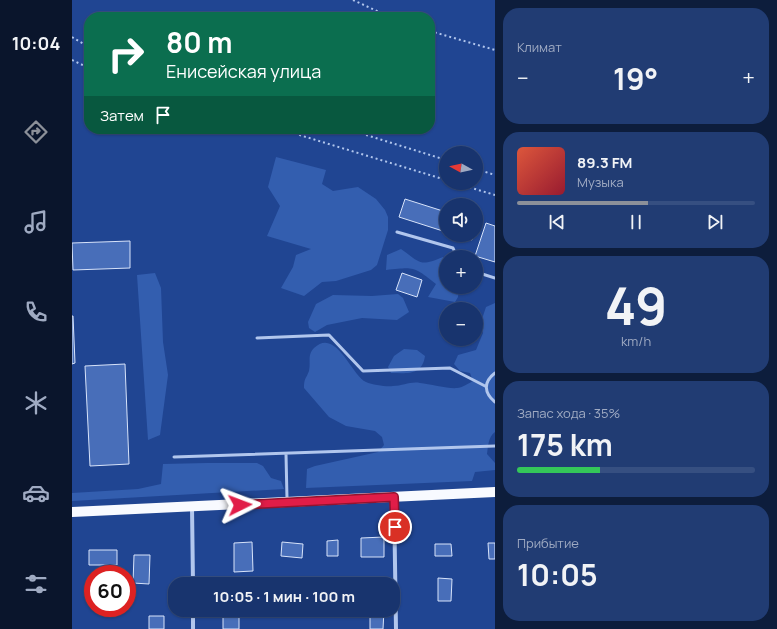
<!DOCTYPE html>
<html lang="ru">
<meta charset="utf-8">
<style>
:root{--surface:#18346e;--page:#213c73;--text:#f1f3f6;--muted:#9faac2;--line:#364f81;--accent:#8c9099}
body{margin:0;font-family:Manrope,sans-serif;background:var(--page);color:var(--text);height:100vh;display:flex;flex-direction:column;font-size:15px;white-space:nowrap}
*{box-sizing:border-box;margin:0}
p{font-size:13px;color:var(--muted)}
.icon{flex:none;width:22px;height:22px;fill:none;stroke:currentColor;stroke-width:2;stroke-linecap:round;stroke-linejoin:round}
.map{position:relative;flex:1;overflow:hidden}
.details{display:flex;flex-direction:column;gap:8px;padding:8px;background:#0d1d3c;width:282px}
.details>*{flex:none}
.hud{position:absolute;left:12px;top:12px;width:351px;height:122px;border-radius:16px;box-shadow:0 1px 3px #0004,0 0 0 1px var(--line);background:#0b6e4f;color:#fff;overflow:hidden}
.needle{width:26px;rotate:278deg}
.fabs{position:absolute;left:367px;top:146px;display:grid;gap:8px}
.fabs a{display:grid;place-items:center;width:44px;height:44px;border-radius:50%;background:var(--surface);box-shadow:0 1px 3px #0004,0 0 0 1px var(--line);font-size:20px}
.speed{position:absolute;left:12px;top:565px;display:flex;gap:8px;font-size:20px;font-weight:700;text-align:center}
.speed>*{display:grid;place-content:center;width:52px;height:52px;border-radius:50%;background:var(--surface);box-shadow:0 1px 3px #0004,0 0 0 1px var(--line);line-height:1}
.speed .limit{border:6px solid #d22;background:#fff;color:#111}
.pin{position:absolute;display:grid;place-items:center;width:34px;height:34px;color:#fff;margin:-17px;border:2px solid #fff;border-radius:50%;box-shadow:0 1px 4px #0007}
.me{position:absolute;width:44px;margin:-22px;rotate:87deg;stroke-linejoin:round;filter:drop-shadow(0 0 3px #0008)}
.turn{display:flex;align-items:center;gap:14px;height:84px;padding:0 16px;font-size:18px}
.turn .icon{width:52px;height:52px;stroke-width:2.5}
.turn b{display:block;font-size:28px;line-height:34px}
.then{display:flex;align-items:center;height:38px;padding:0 16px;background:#0003;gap:8px;font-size:15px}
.big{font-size:30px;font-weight:700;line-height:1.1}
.details .tile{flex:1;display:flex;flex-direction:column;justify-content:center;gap:6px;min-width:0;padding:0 14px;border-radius:16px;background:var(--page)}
.details .dial{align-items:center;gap:0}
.dial b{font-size:52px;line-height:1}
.song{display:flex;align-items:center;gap:12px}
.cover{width:48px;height:48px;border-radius:6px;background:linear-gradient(135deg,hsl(10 70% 55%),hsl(350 70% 35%))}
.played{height:4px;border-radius:2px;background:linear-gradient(90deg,var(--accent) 55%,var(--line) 55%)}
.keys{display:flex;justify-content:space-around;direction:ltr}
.heat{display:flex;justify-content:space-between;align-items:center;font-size:22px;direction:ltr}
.charge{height:6px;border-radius:3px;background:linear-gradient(90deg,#34c759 35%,var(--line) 0)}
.trip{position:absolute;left:96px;top:577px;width:232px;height:40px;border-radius:16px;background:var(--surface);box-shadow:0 1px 3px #0004,0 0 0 1px var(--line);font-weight:700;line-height:40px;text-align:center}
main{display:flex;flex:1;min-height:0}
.tabs{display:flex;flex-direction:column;width:72px;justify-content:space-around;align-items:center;background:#0a152c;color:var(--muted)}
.tabs .icon{width:28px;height:28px}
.tabs .active{color:var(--accent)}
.tabs b{font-size:18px;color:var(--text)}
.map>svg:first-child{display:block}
.green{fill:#335eaf}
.building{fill:#486eb9;stroke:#d7e3fa}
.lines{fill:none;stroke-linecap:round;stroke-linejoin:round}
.path{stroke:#b1c6ed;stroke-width:2;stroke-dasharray:2 3;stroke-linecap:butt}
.service{stroke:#b1c6ed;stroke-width:3}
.minor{stroke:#b1c6ed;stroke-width:4}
.primary{stroke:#f8faff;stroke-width:10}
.route-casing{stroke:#92132f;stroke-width:10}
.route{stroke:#e11d48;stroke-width:7}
</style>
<main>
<nav class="tabs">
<b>10:04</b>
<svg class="icon active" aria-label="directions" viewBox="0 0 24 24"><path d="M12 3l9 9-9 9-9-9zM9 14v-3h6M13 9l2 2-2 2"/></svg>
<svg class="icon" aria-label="music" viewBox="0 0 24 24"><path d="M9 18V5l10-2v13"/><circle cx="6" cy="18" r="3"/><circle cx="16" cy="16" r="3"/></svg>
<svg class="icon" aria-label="phone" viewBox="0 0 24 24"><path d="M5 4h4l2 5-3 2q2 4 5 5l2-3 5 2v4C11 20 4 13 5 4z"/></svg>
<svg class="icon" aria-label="climate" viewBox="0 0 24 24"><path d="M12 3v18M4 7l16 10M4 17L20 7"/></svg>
<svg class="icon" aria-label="car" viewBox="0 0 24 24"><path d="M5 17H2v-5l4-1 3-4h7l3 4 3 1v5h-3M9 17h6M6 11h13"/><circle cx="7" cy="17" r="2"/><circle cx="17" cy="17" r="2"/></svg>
<svg class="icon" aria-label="filters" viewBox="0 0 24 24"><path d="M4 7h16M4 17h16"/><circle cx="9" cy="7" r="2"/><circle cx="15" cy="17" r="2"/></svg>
</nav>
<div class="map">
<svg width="423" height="629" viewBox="0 0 423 629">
<rect width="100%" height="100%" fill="#204592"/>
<!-- green -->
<path class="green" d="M204 157 254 170 250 184 261 191 286 187 304 199 313 210 316 217V230L305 265 299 270 264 281 250 282 232 296 209 288 221 267 224 255 239 249 195 236 208 206 196 187Z
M329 249C349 263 347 267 371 257L374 261V287H387L386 297 383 302 356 297 364 284C341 266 343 267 314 270L315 255Z
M83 273 89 288 91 342 96 375 88 435 76 440 65 275Z
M326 294 331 298 337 312 325 320 290 318 255 325 243 332 237 328 236 322 244 304 261 295 300 296Z
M423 303V432C416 437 416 447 415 454L423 463V470L403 472 400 481 234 488 235 469 243 466 306 452 312 445 310 437 303 431 274 426 257 417 232 388C232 378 234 379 237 371 239 362 235 355 242 348 264 327 279 375 294 382 301 385 315 387 321 386 331 386 339 381 348 383 358 384 377 389 385 388 390 388 397 383 401 381L398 373 388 371 382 364 386 355 404 350 411 333 408 325 414 307Z
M332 349 345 350 353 356C350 376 335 373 319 373L316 367 322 356Z
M135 463H185L191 466 199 478 209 481 212 489 0 501V493L66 489 89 484 91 464Z"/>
<!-- building -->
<path class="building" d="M333 199 374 212V232L327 217Z
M414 223 423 226V262L403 256Z
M385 235H402L400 240Z
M58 241V268L1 270 0 243Z
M330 273 350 280 345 297 324 290Z
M0 316H1L3 363 0 364Z
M53 364 57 464 18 466 13 366Z
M312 537V557H289V538Z
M266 540V556H255V541Z
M180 542 181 571 162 572V543Z
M210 542 231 544 230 558 209 556Z
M416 543H423V559H417Z
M363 544H379L380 556H363Z
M17 550H45V565H17Z
M62 555H78L77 584 61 583Z
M366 578 380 579 379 601H366Z
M298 610H312L311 629H298Z
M151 612H167V629H151Z
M77 616H92V629H77Z"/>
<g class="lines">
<!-- path -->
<path class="path" d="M281 0 318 17
M358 31 423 50
M0 37 17 47
M0 60 17 68
M208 129 374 180
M275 129 374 160
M404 169 423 175
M383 183 423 195"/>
<!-- service -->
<path class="service" d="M325 232 381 248 385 257
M404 272 423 278
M185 338 257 335 291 371 378 368 413 386
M423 373C411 382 412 393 423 402
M214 454 215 499
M102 457 423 446"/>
<!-- minor -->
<path class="minor" d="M322 498 324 629
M120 507 121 584
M121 610V629"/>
<!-- primary -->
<path class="primary" d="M0 512 423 492"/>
</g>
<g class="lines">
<!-- route casing -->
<g class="route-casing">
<path id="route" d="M168 505 322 497 323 527"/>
</g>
<!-- route -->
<use href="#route" class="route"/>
</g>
</svg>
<div class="fabs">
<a><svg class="needle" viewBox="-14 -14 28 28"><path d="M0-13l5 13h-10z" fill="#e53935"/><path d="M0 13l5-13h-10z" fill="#9faac2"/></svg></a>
<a><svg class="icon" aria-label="sound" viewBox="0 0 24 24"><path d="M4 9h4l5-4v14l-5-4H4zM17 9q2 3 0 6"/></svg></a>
<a>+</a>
<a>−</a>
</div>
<div class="speed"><div class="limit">60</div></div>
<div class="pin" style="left:323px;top:527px;background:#d93025"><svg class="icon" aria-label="arrive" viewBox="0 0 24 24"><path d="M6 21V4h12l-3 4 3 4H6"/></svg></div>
<svg class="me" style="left:168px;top:505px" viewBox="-20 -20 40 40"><path d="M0-17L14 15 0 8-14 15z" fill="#e11d48" stroke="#fff" stroke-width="4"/></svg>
<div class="trip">10:05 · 1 мин · 100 m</div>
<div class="hud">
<div class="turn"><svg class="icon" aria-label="right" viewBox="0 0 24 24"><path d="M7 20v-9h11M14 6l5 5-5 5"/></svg><div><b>80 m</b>Енисейская улица</div></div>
<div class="then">Затем<svg class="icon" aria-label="arrive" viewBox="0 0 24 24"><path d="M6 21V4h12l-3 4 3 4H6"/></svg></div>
</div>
</div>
<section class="details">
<div class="tile"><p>Климат</p>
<div class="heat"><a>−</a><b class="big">19°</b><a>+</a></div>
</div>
<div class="tile">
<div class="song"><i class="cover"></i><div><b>89.3 FM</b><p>Музыка</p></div></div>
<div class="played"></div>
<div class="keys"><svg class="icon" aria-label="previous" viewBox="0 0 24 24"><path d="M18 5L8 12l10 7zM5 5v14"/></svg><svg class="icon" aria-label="pause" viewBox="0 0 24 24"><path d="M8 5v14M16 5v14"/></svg><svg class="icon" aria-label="next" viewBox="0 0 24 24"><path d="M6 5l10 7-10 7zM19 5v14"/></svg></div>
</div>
<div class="tile dial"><b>49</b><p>km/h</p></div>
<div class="tile"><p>Запас хода · 35%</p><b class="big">175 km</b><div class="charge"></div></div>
<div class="tile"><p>Прибытие</p><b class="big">10:05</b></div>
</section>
</main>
